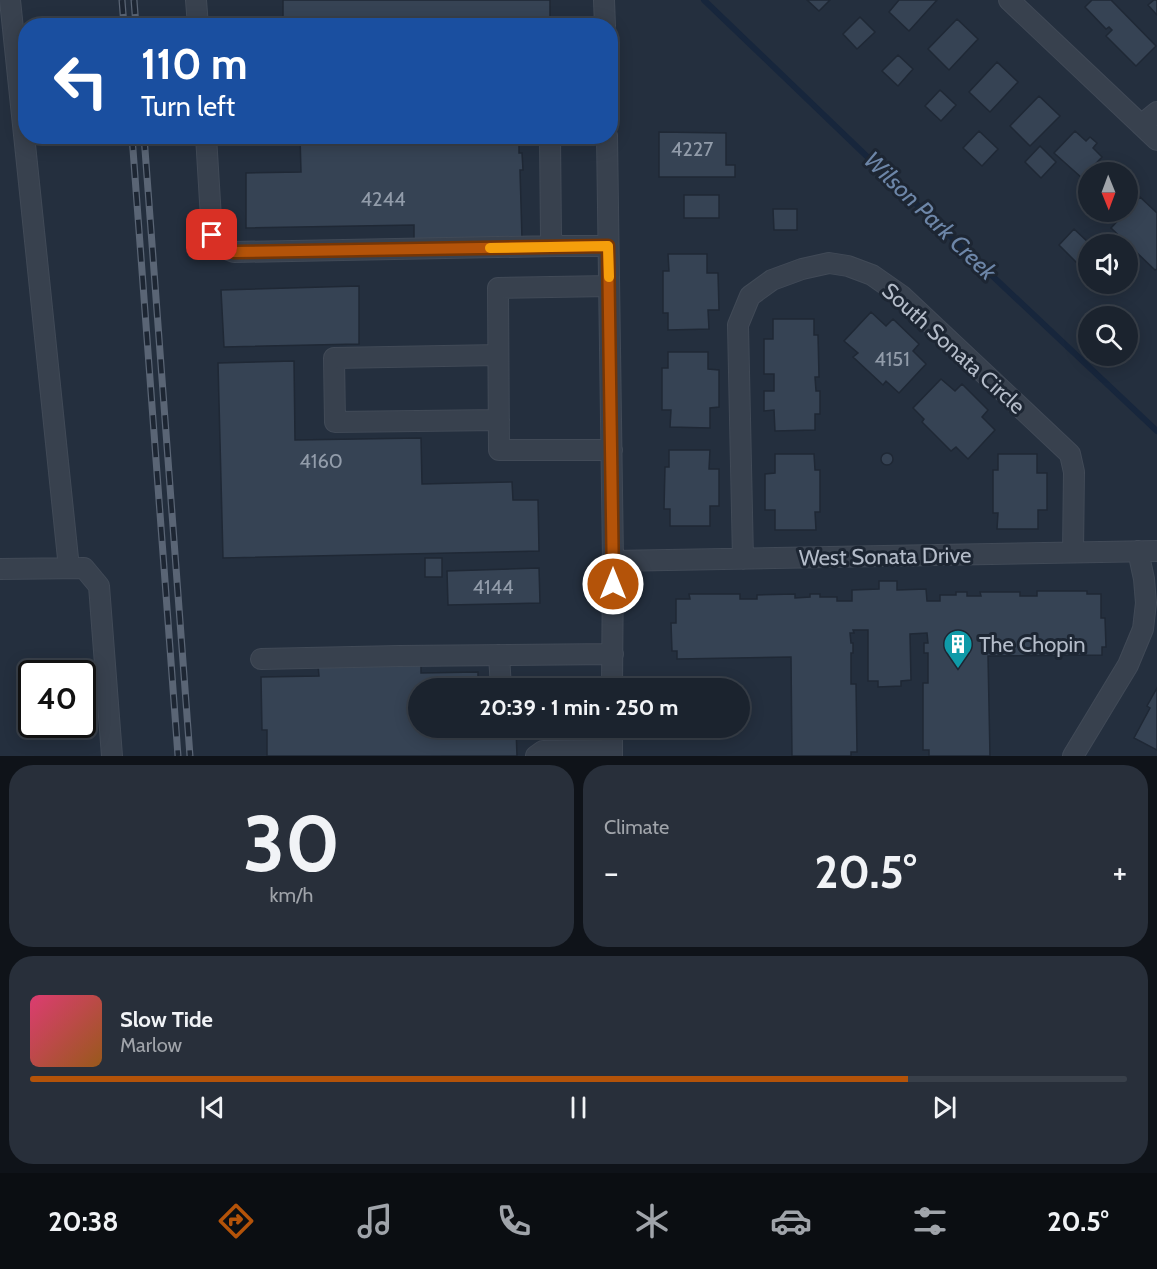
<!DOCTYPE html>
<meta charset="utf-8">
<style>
:root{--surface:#1b232e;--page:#282f3a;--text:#f1f3f6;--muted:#a0a4aa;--line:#39404a;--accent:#b45309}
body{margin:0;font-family:Cabin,sans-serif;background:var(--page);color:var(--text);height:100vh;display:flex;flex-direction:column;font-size:22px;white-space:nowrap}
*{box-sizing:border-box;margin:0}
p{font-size:20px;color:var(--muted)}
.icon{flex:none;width:33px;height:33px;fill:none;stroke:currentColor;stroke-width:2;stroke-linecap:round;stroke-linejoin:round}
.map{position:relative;height:756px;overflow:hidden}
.drawer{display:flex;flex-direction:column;gap:9px;padding:9px;background:#0f1319;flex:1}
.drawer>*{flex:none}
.banner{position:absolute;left:18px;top:18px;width:600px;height:126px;border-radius:24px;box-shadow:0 3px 15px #0003,0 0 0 2px var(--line);background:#1a4fa0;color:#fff;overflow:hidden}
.needle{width:39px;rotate:179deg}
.tools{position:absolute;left:1078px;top:162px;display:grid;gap:12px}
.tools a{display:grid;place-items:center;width:60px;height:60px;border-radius:50%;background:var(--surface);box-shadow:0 3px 15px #0003,0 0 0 2px var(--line);font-size:30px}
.speed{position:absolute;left:18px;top:660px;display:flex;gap:12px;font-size:30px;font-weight:700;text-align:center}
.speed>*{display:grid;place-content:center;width:78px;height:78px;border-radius:50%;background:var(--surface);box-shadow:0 3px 15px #0003,0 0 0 2px var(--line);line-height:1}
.speed .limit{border:3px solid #111;border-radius:9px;background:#fff;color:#111}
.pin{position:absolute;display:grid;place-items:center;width:51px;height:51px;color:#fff;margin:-26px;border-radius:12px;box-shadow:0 3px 9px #0006}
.me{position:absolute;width:66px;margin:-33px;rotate:0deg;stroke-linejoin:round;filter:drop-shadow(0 0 4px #0008)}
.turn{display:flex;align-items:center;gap:21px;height:126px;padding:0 24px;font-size:27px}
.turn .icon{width:78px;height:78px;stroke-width:2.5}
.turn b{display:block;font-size:42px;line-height:51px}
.big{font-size:45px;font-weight:700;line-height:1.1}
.drawer .tile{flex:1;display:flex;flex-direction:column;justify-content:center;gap:9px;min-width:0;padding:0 21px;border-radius:24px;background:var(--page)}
.drawer .dial{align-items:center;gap:0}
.dial b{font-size:78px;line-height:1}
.song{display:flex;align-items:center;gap:18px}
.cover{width:72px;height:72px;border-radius:9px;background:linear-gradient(135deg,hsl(340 70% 55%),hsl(30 70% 35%))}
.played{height:6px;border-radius:3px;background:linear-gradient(90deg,var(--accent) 80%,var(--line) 80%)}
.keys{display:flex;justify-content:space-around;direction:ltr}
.heat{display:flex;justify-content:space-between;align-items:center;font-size:33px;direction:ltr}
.drawer .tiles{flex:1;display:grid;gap:9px;grid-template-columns:1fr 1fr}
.tile:last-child{grid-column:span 2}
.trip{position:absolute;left:408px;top:678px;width:342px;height:60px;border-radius:30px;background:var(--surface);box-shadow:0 3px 15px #0003,0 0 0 2px var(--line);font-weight:700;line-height:60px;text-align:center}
.tab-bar{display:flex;height:96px;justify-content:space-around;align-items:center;background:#0b0e12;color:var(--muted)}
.tab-bar .icon{width:42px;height:42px}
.tab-bar .selected{color:var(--accent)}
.tab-bar b{font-size:27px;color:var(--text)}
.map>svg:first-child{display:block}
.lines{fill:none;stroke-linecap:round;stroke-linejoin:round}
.stream{stroke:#17263c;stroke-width:6}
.building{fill:#364354;stroke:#1f2835;stroke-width:1.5}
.minor-casing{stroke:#414a57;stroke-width:22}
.minor{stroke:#38414e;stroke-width:20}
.rail-casing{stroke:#5a6575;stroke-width:7}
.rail{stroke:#1d2633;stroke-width:4.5;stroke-dasharray:14;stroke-linecap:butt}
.route-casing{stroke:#753606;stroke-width:15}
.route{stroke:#b45309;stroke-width:10}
.slow{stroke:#f59e0b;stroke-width:10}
.labels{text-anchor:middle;stroke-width:6;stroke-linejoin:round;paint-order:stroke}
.number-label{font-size:20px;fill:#929caa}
.street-label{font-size:22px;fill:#b4bcc9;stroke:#1d2633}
.poi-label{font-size:22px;fill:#b4bcc9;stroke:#1d2633;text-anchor:start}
.water-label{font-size:24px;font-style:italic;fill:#6d86a8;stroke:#1d2633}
</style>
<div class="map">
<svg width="1157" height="756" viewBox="0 0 1157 756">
<rect width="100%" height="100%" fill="#242f3e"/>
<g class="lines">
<!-- stream -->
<path class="stream" d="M704 0 932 219 1157 431"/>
</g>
<!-- building -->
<path class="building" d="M283 0H550V26H283Z
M807 0H830L819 11Z
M899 0H937L909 31 889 12Z
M1092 0H1111L1156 46 1136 66 1106 36 1112 30 1109 27 1106 29 1085 7Z
M1154 0H1157V15L1148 5Z
M860 17 875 32 857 49 843 34Z
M957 19 978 39 949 70 928 49Z
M898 55 913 69 898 86 882 71Z
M997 62 1018 82 990 112 969 92Z
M940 90 956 105 941 121 925 106Z
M1039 96 1060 116 1030 146 1010 126Z
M979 131 998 149 982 166 963 148Z
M1075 131 1086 141 1090 137 1097 143 1093 148 1102 157 1082 178 1054 153Z
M659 132 726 133V165H735V177H659Z
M300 136H519V153H522L523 170H520L522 239 414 241V225L246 228V173L301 172Z
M1040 146 1056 162 1041 178 1025 162Z
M684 195H719V218H684Z
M1140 197 1157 213V269L1155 270 1111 228Z
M773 209H797V230H774Z
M1074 229 1090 244 1088 274 1059 245Z
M668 254H707V273H718L719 310H708L709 329 668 330V313H663V271H669Z
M359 286V344L224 347 221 290Z
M871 312 886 326 893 319 919 344 913 351 926 364 899 393 886 381 883 385 853 357 858 353 844 341Z
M773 319H814V335H818L819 377H815L816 391H820V414H815V430L775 431 774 410 764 411V391H774V374H764V339H773Z
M668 352H708V369L719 370V407L710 408V428L670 427 671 410H662V368H668Z
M294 361 295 440 421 438 422 484 512 482 513 500H538L539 551 223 558 218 363Z
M941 379 955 391 962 384 988 410 982 417 995 430 968 459 956 447 951 451 922 422 924 419 913 408Z
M669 450H710L709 469H719V506H710V526H670V509H664L665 467H669Z
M881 459a6 6 0 1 1 12 0a6 6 0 1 1-12 0Z
M775 454H814L815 470H820V512H815L816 530H775V510H765V474L775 473Z
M998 454H1037V473H1047V510H1038V529H997L998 513H993V470H998Z
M425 558H442V577H425Z
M539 568 540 603 448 605 447 571Z
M879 581H897V590L926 589 927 601H940V595H956V592H967V596H981L980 592H1020V596H1037V591H1087V594H1101V618H1105L1106 647H1102V655L988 656 990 756H929V750H923V683H928V653H924V643H928L927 633 910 634 911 680 901 681V686L878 687V681H868V630H853L854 633H850L851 643H853V653H851V684H856L857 752H851V756H792L791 657 677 659V651H672L671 623H676V599H690L689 594H740V599H757V595L795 594V598L810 597V594H820V597H837V601H852V590L879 589Z
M421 659V673L478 672V688H418V728H516L517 756H267V730H262L261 677 319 676 318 665Z
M1157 688V750L1134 738 1150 708 1147 706Z"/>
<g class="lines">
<!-- minor casing -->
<g class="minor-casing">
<path id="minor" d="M10 0 69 568
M196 0 198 26
M604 0 605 26
M1009 0 1157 140
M1141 125 1157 112
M206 136 212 235 221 247 234 252 557 246
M550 136 551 238 557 246H608
M607 136 613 561 612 688
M609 286 498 288 499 450H612
M498 355 334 358 335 422 499 420
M743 559 738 325 750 296 772 280 802 269 829 263 848 266 872 275 902 296 1070 454 1074 472 1073 552
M613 561 1157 551
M0 569 84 568 99 586 112 756
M499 655 501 688
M261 659 399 656 613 654
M536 756 543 751 612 750
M612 756V728
M1073 756 1128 665 1143 629 1146 603 1144 579 1138 551"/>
</g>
<!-- minor -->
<use href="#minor" class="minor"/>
<!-- rail casing -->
<g class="rail-casing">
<path id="rail" d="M122 0 124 26
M134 0 136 26
M132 136 178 756
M144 136 190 756"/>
</g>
<!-- rail -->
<use href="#rail" class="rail"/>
</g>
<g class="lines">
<!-- route casing -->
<g class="route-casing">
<path id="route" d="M212 235 221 246 234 252 608 246 613 584"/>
</g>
<!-- route -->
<use href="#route" class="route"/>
<!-- slow -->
<path class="slow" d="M490 248 608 246 609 277"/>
</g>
<!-- icons -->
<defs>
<g id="building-pin" transform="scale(1.5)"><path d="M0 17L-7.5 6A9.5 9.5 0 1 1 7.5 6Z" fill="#0f9aa8" stroke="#1d2633"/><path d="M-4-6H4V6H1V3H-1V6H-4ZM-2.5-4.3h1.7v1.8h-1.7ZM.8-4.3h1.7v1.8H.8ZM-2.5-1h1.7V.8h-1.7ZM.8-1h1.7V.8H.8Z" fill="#fff"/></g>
</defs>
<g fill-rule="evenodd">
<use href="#building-pin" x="958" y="644"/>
</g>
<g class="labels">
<!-- number labels -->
<g class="number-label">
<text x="692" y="156">4227</text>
<text x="383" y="206">4244</text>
<text x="892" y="366">4151</text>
<text x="321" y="468">4160</text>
<text x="493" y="594">4144</text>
</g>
<!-- street labels -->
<g class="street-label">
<text transform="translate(954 348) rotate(42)" y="8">South Sonata Circle</text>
<text transform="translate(885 556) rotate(-1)" y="8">West Sonata Drive</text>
</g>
<!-- poi labels -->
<g class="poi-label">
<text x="979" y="652">The Chopin</text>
</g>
<!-- water labels -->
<g class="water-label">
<text transform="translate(930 216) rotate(44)" y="8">Wilson Park Creek</text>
</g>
</g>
</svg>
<div class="tools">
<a><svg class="needle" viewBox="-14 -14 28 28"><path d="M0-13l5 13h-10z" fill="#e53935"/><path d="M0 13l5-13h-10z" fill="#a0a4aa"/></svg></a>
<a><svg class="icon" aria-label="sound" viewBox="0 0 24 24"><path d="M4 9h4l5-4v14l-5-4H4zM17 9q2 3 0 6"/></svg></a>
<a><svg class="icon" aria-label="search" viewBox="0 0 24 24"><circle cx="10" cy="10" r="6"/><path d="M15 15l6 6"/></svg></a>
</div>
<div class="speed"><div class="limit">40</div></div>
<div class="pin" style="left:212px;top:235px;background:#d93025"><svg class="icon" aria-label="arrive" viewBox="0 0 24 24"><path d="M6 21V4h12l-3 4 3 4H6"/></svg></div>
<svg class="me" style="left:613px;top:584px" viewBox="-20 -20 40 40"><circle r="17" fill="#b45309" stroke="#fff" stroke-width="3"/><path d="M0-11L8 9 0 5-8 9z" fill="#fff"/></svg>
<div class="trip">20:39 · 1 min · 250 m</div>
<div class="banner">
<div class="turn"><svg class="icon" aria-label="left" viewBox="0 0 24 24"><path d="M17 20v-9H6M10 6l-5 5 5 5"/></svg><div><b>110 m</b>Turn left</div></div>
</div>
</div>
<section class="drawer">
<div class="tiles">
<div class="tile dial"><b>30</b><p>km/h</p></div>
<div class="tile"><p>Climate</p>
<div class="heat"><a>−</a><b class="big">20.5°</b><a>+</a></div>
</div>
<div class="tile">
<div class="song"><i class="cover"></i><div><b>Slow Tide</b><p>Marlow</p></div></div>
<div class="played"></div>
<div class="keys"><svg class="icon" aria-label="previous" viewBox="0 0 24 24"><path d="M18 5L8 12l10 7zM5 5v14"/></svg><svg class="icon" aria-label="pause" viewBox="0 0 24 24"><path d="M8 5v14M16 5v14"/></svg><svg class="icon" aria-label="next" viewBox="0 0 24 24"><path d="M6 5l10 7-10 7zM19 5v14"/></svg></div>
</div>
</div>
</section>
<nav class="tab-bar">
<b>20:38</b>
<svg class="icon selected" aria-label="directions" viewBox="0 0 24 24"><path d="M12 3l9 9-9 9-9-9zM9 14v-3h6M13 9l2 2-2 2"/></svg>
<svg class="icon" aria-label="music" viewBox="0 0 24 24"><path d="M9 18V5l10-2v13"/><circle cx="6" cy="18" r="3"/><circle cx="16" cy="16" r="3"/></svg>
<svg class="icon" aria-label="phone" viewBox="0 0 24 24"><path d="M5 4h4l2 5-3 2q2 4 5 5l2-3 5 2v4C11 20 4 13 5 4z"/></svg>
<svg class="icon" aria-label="climate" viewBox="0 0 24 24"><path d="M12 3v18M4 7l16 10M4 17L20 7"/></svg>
<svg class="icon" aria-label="car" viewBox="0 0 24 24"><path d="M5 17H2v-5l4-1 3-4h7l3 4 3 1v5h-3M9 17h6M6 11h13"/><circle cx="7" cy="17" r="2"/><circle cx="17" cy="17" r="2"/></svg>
<svg class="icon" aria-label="filters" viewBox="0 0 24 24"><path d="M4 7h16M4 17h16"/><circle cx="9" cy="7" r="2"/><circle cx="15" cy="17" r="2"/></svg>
<b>20.5°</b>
</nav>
